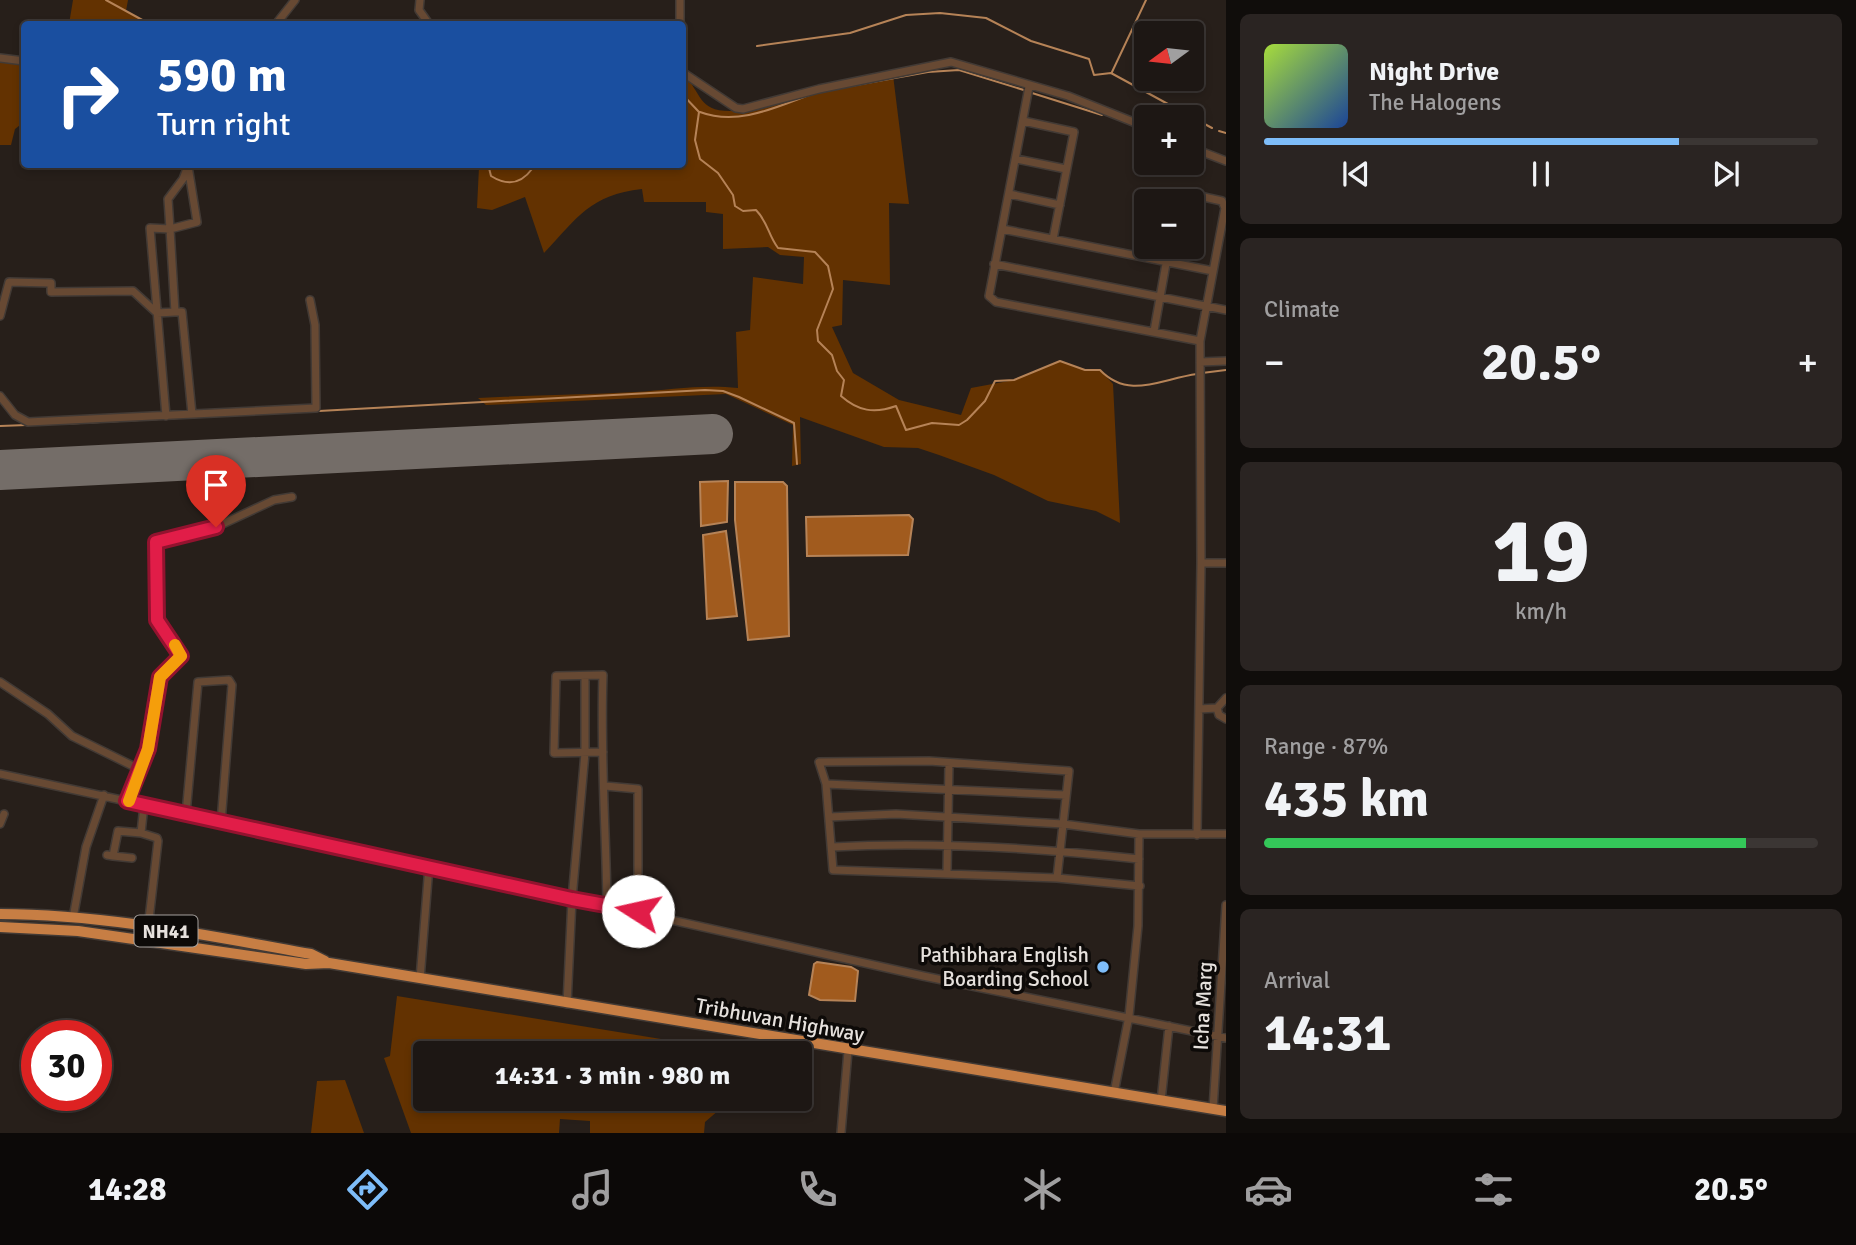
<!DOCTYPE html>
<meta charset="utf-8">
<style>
:root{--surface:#1d1714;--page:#2a2422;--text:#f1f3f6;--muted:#a09fa0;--line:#3b3634;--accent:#7ebdf9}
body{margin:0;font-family:Signika,sans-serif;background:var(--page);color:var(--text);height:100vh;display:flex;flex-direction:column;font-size:26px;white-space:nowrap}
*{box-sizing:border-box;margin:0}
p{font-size:23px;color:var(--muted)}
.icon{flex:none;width:38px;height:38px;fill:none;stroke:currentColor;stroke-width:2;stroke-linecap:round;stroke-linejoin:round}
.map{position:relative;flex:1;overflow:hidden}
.details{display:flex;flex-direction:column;gap:14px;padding:14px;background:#100d0b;width:630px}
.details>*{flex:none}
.banner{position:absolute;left:21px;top:21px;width:665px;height:147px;border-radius:7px;box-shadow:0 4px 10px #0003,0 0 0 2px var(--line);background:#1a4fa0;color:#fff;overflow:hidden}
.needle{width:46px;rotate:255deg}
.buttons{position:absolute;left:1134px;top:21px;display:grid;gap:14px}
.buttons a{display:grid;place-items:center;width:70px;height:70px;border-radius:7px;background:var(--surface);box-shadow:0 4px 10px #0003,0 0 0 2px var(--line);font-size:35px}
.speed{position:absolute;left:21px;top:1020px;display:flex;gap:14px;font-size:35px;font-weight:700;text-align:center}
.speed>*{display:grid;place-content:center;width:91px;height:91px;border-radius:50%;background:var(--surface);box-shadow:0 4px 10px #0003,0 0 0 2px var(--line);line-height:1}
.speed .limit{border:10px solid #d22;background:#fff;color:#111}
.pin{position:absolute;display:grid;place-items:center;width:60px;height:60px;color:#fff;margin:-72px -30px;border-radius:50% 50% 50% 0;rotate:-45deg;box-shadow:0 0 7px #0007}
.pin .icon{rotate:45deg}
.me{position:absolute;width:77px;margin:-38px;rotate:280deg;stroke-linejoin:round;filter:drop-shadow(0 0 5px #0008)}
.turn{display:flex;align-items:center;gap:24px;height:147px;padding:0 21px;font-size:32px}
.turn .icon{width:91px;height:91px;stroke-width:2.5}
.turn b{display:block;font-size:49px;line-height:60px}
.big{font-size:52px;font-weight:700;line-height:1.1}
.details .card{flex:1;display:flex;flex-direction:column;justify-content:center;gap:10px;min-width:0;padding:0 24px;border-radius:10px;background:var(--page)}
.details .dial{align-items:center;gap:0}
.dial b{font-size:91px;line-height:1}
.song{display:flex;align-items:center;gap:21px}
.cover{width:84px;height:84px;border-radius:10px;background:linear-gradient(135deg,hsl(80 70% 55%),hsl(220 70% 35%))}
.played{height:7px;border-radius:4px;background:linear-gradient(90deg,var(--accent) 75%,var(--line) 75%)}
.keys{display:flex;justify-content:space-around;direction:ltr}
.heat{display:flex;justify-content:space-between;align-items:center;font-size:38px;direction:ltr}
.charge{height:10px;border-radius:5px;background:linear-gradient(90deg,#34c759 87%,var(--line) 0)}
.trip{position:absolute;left:413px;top:1041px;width:399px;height:70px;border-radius:7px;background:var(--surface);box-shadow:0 4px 10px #0003,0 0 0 2px var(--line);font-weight:700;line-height:70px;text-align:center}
.dock{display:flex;height:112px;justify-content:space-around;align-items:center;background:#0c0908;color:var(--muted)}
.dock .icon{width:49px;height:49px}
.dock .current{color:var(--accent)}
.dock b{font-size:32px;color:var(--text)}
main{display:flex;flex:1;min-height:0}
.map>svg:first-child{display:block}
.green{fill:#633201}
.water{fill:#a15b1e;stroke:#b68357;stroke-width:2}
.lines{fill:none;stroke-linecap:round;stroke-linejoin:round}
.stream{stroke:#b68357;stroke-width:2}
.runway{stroke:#746d68;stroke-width:40}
.minor-casing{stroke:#423a35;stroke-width:10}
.highway-casing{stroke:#423a35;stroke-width:13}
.minor{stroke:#674933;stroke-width:7}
.highway{stroke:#c77e44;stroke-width:10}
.route-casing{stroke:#92132f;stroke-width:18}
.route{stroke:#e11d48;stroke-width:12}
.slow{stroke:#f59e0b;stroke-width:12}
.poi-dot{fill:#7ebdf9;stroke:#0d0a08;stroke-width:2.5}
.labels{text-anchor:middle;stroke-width:7;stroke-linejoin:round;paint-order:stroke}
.shield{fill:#0d0a08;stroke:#a5a09d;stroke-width:2}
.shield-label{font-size:19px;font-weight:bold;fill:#e6e1dd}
.poi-label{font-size:21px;fill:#e6e1dd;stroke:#0d0a08;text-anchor:end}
.street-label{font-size:21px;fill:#e6e1dd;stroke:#0d0a08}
</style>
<main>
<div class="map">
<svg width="1226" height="1133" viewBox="0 0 1226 1133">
<rect width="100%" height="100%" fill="#271f1a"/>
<!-- green -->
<path class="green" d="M73 0H128L126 11 146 22 184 24H69Z
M0 58 24 61V122L15 129 11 145H0Z
M683 74C702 92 697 111 730 111L893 75 909 204 889 203 890 285 843 280 842 325 832 327 853 373 899 400 961 415 971 388 1014 380 1060 361 1085 370H1100L1113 384 1120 523 1096 511 1048 501 994 475 939 455 918 448 884 447 800 417 801 464 792 466 793 425 726 394 486 405 478 398C530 395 582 395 635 392 669 390 703 384 738 388L736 332 750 330 753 277 803 284 804 257 780 255 768 247 723 249V214L706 212V202H644L642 189C590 195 578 217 544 253L525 197 492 210 477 208 479 167 475 165 682 164Z
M397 996 747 1053 425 1054V1099H725L726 1104 705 1122 704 1133H590V1121L560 1119 559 1133H411L384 1058 390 1056Z
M345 1080 364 1133H311L317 1081Z"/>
<!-- water -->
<path class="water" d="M728 481 727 522 701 526 700 482Z
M735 482H783L787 486 789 636 748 640 735 520Z
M909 515 913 519 908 555 807 556 806 517Z
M726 531 737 616 707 619 703 535Z
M817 962 851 967 858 971 855 1001 820 1000 809 995 814 964Z"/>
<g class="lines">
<!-- stream -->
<path class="stream" d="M106 0 146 22 184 24
M240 24 277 21
M757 46 850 33 906 15 940 13 986 18 1031 41 1089 59 1094 75 1111 73 1212 128
M1112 72 1146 0
M845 87 928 72 959 70 1027 91
M1032 93 1102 115
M682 94 699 112 695 140 700 159 718 173 733 195 735 206 743 211 756 210C768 222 768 235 778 248L815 252 828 266 833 289 817 330 818 341 832 355 837 371 844 380 841 396C858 411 874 414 896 406L906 430 932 423 959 425 967 420 985 401 995 381 1014 380 1060 361 1085 370H1100C1129 400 1160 379 1197 374
M700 112C737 126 774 108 809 95
M1219 131 1226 133
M488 164 491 176C507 186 521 184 532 169L555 164
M1202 373 1226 370
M319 411 705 390 723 391 739 397 794 423 797 464
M61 424 237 415
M0 426 27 425"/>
<!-- runway -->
<path class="runway" d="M0 470 713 434"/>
<!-- minor casing -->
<g class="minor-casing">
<path id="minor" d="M420 0 419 10 429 24
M680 0V24
M276 24 295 0
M0 58 24 61
M682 72 736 108 743 109 819 89 951 62 1068 96 1146 127
M1029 87 989 296 996 302 1200 341
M1023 121 1074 132 1053 239
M1192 148 1226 161
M1016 159 1066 169
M1009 194 1060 205
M1179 201 1181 192 1222 201 1225 208 1200 341 1201 563 1197 835
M1002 229 1213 271
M994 264 1226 310
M175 312H182L192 414
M0 316 9 282 51 283V292L133 291 157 313 175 312 170 229 197 222 188 166 183 179 168 199 170 229 150 228 166 416
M1154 331 1169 247
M1200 362 1226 361
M0 396 15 415 28 422 316 408 315 325 310 300
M1201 563H1226
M0 682 48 714 72 736 139 769
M1217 708 1219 715 1226 719
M1217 708 1226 698
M1199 709 1217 708
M603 752 554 753 556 676 603 675C600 752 606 829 607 905
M0 774 429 866 420 979
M826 784 1066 795
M605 786 638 789V911
M127 801 148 749 161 676 181 656 157 620 156 542 216 527 274 500 292 497
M144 805 141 833 157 838 158 841 148 928
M186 814 198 682 229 680 232 685 221 822
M829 817 896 814 1063 824 1139 834H1226
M0 824 4 814
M832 847C934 841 1037 848 1139 859
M107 855 113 856 118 831 141 833
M113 856 132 858
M429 866 923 976 1226 1038
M947 873 949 763
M1057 878 833 870 826 784 819 762 929 761 1069 771 1057 878 1140 886
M73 918 86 847 104 795
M567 1004 572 899 585 753V676
M1114 1093 1129 1016 1138 926 1139 834
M1161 1101 1169 1026
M1213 1109 1226 905
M841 1133 848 1051"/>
</g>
<!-- highway casing -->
<g class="highway-casing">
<path id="highway" d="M0 914C103 914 210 936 311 954L325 961
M0 927 78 931 306 964 329 963 1226 1111"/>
</g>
<!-- minor -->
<use href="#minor" class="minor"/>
<!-- highway -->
<use href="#highway" class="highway"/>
</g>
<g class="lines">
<!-- route casing -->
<g class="route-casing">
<path id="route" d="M216 527 156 542 157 620 181 656 160 677 148 749 127 801 572 899 638 911"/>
</g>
<!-- route -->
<use href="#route" class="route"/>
<!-- slow -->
<path class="slow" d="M129 801 148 749 160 677 181 656 175 645"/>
</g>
<!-- markers -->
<circle class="poi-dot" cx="1103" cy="967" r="7"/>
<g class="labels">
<!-- shield labels -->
<rect class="shield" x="134.5" y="915.5" width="63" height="31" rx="5"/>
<g class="shield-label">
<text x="166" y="938">NH41</text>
</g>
<!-- poi labels -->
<g class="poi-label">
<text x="1089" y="962">Pathibhara English<tspan x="1089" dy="24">Boarding School</tspan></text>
</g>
<!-- street labels -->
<g class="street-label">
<text transform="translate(1203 1006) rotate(-87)" y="7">Icha Marg</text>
<text transform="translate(780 1020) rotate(10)" y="7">Tribhuvan Highway</text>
</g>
</g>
</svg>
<div class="buttons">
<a><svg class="needle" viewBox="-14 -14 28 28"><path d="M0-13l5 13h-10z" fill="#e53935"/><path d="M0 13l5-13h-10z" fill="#a09fa0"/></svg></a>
<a>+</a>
<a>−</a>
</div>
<div class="speed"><div class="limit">30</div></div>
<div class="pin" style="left:216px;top:527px;background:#d93025"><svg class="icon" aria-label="arrive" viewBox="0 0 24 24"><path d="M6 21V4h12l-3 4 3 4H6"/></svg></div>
<svg class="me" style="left:638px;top:911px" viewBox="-20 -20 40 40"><circle r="19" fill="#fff"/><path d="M0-13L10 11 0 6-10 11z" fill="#e11d48"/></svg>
<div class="trip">14:31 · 3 min · 980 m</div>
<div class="banner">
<div class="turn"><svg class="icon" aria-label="right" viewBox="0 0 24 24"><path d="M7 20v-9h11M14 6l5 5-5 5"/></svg><div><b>590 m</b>Turn right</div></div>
</div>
</div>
<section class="details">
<div class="card">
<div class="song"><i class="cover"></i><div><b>Night Drive</b><p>The Halogens</p></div></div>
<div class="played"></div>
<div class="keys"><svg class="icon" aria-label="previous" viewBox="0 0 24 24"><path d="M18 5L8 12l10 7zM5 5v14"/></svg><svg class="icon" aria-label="pause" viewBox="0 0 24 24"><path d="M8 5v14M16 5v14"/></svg><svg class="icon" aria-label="next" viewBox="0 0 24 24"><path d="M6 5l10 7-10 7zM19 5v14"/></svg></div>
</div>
<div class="card"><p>Climate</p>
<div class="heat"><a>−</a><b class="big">20.5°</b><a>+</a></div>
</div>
<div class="card dial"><b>19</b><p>km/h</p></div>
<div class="card"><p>Range · 87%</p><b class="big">435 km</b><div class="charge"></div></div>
<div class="card"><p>Arrival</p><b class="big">14:31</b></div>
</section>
</main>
<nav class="dock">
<b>14:28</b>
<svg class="icon current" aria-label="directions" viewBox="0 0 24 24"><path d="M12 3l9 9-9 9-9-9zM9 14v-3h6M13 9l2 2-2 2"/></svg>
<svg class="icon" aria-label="music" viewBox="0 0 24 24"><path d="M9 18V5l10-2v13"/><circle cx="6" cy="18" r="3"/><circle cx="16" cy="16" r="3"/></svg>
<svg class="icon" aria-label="phone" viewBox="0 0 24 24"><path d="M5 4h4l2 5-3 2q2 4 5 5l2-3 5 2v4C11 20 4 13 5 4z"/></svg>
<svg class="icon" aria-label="climate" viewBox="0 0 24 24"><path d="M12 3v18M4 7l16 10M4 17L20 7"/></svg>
<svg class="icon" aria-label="car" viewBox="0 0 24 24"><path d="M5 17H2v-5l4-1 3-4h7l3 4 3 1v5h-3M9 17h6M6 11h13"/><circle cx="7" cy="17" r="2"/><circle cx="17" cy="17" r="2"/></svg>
<svg class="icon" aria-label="filters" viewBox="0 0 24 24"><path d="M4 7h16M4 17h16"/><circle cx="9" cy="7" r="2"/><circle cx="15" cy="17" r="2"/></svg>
<b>20.5°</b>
</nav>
